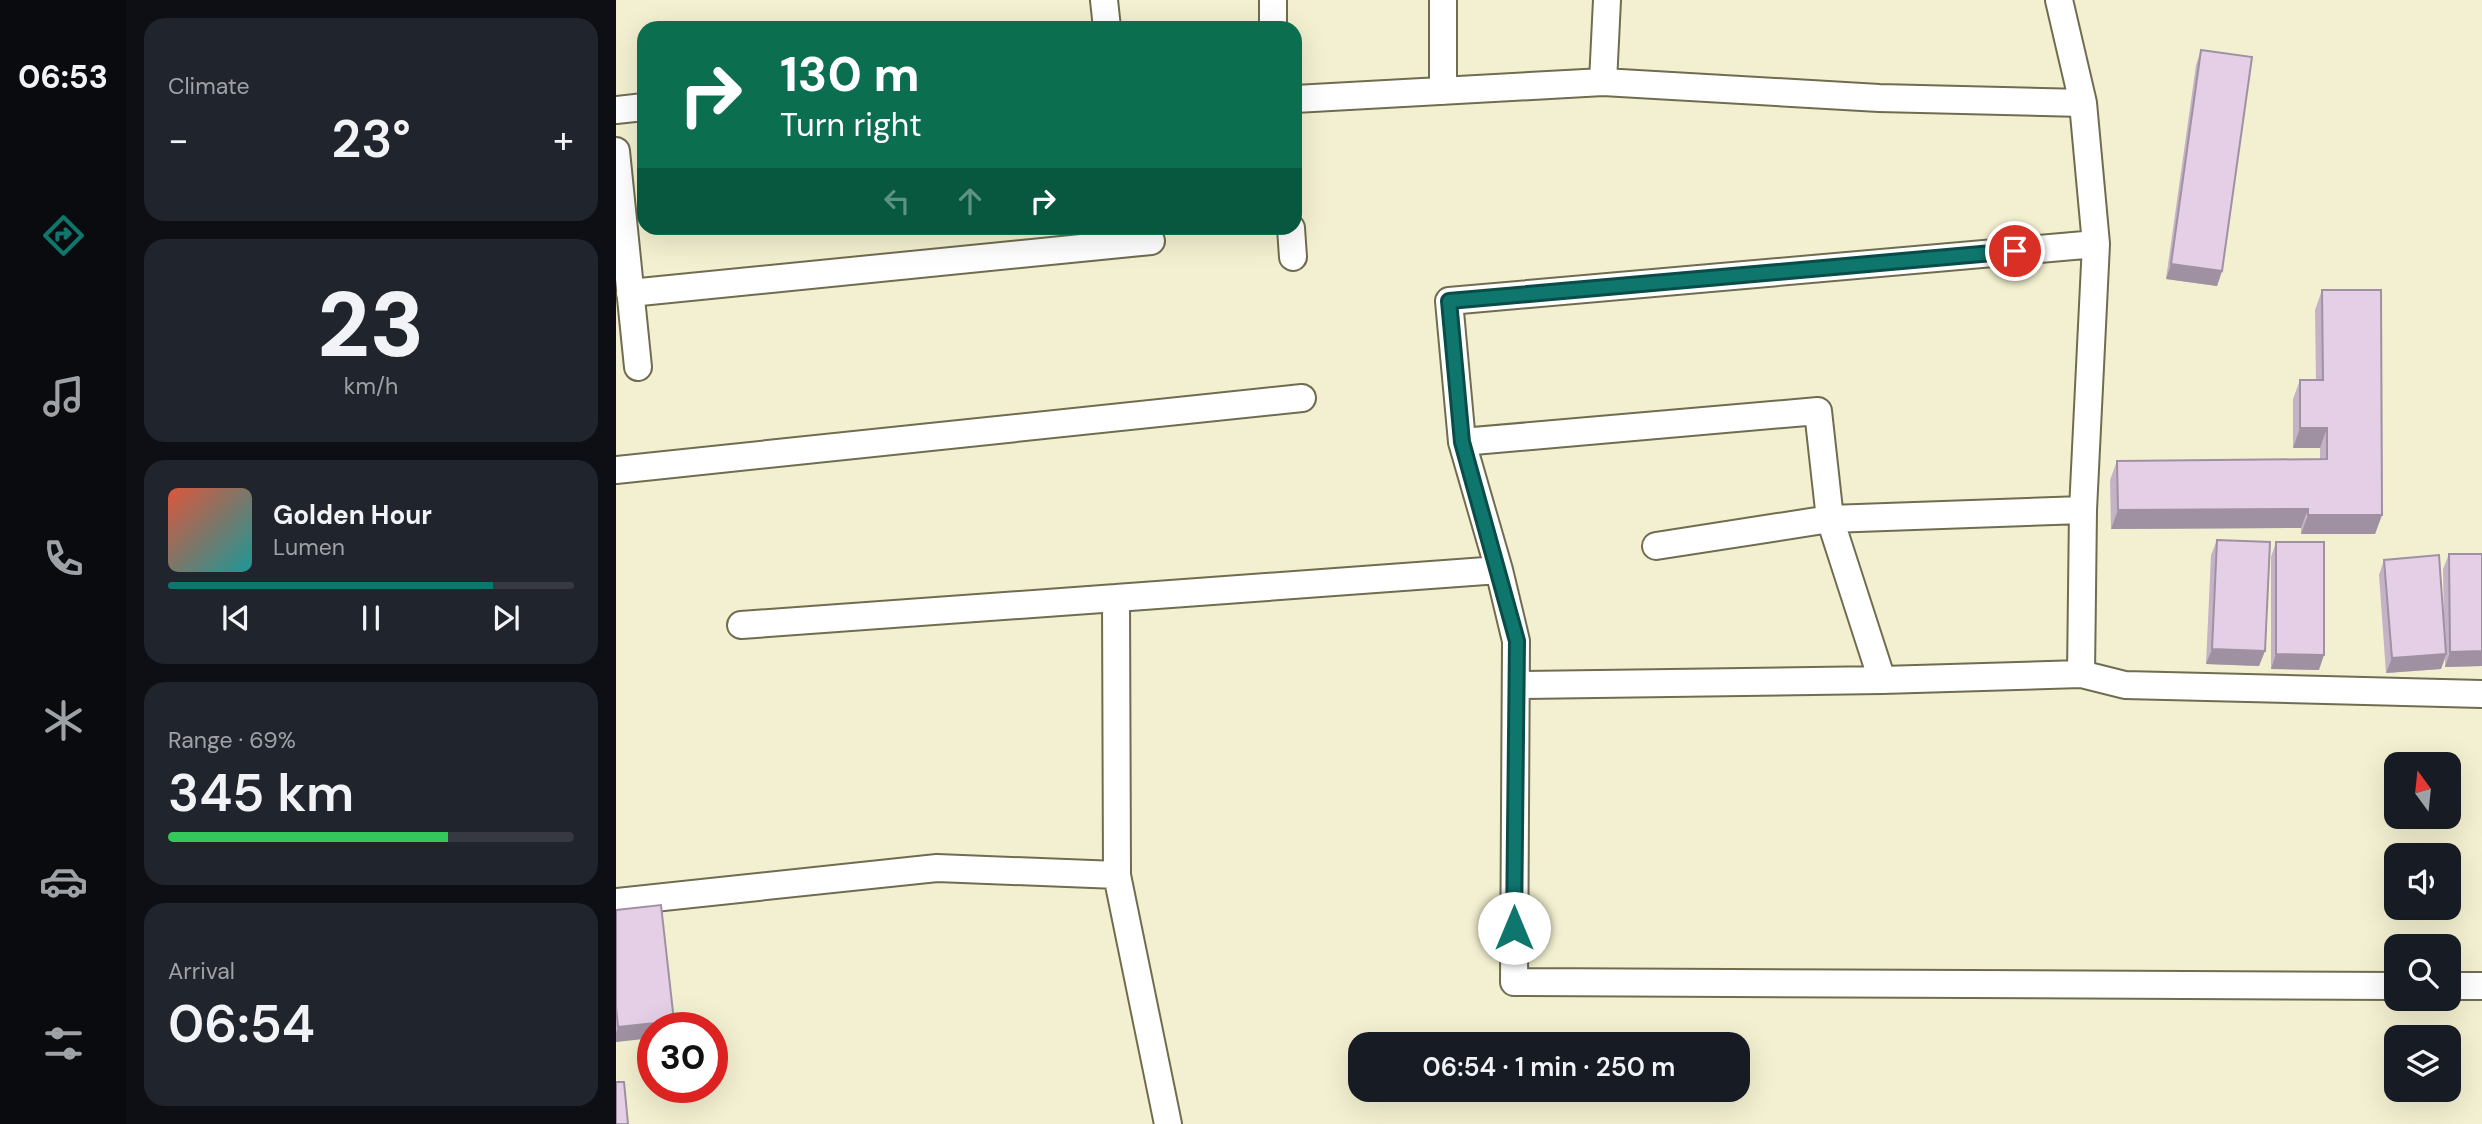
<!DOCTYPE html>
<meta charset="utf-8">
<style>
:root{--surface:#171b24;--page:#20242c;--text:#f1f3f6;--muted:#9ea1a6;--line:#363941;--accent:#0f766e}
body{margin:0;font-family:"DM Sans",sans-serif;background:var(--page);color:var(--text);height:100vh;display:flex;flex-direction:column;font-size:26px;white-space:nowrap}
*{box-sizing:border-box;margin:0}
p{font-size:23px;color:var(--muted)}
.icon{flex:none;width:38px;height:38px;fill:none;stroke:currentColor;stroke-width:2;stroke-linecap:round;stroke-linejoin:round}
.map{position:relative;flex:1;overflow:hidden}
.sheet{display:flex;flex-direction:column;gap:18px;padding:18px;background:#0d0f14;width:490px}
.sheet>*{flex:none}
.hud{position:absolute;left:21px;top:21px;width:665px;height:214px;border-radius:21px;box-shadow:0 7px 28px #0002;background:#0b6e4f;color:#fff;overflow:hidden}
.needle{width:46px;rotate:345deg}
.tools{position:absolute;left:1768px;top:752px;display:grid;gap:14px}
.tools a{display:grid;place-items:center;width:77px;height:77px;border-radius:14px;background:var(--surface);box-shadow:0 7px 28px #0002;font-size:35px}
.speed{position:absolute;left:21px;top:1012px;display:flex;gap:14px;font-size:35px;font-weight:700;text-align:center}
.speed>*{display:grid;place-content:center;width:91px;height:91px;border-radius:50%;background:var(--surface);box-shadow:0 7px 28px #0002;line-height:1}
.speed .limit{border:10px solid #d22;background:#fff;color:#111}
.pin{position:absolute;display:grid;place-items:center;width:60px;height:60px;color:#fff;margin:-30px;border:4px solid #fff;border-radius:50%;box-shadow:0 2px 7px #0007}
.me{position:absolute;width:77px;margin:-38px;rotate:0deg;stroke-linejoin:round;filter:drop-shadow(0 0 5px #0008)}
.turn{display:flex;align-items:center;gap:24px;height:147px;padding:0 28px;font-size:32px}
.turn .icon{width:91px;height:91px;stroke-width:2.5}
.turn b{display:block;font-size:49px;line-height:60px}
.lanes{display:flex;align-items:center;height:66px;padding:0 28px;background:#0003;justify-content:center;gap:35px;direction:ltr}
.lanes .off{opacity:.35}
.big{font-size:52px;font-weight:600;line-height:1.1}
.sheet .card{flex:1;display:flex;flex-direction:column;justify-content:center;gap:10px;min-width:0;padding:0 24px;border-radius:21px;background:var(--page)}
.sheet .dial{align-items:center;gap:0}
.dial b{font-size:91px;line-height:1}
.song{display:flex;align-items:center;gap:21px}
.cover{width:84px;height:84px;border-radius:10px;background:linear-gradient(135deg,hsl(10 70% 55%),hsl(180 70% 35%))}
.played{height:7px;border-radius:4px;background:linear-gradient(90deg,var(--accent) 80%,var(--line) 80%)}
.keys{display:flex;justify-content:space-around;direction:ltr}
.heat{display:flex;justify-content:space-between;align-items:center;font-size:38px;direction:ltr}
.charge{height:10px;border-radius:5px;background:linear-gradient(90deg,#34c759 69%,var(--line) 0)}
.trip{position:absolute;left:732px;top:1032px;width:402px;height:70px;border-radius:21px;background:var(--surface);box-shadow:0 7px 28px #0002;font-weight:600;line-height:70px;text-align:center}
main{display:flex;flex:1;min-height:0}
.tab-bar{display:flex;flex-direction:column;width:126px;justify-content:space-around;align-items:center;background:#090b0e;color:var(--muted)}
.tab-bar .icon{width:49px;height:49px}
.tab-bar .active{color:var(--accent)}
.tab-bar b{font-size:32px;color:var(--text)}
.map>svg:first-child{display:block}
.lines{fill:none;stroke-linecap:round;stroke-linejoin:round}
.street-casing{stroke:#6f6c50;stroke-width:30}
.street{stroke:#fff;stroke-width:26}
.wall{fill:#c4b2c7}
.shaded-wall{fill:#a091a2}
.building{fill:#e4cfe7;stroke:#a091a2;stroke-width:2}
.route-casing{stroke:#0a4d48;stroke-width:18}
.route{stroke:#0f766e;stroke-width:12}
</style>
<main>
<nav class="tab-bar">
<b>06:53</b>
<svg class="icon active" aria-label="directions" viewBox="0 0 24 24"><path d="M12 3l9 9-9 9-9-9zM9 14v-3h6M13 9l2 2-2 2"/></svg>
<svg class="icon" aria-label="music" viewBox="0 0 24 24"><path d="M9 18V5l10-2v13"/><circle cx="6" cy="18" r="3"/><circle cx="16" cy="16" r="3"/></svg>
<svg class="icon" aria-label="phone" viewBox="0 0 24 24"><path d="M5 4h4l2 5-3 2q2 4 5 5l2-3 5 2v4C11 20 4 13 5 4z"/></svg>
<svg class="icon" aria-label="climate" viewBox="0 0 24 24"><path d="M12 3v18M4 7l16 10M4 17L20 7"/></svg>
<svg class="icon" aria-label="car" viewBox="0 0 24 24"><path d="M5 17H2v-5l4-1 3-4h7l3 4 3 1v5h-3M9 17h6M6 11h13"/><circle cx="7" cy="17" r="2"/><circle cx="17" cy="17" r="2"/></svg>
<svg class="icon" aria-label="filters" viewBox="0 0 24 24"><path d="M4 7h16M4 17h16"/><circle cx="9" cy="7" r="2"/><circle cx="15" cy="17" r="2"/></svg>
</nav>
<section class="sheet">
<div class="card"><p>Climate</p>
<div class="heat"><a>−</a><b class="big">23°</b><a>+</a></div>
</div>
<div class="card dial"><b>23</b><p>km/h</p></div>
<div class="card">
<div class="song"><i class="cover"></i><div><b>Golden Hour</b><p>Lumen</p></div></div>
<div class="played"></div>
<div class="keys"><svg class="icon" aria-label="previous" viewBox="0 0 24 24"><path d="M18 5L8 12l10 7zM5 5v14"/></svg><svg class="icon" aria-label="pause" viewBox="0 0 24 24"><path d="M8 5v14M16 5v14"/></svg><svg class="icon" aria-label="next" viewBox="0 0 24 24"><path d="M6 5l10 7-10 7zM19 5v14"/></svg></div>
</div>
<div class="card"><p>Range · 69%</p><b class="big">345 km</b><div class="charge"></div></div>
<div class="card"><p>Arrival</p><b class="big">06:54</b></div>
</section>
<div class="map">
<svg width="1866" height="1124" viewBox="0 0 1866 1124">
<rect width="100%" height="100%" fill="#f3f0d1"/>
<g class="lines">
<!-- street casing -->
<g class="street-casing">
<path id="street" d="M488 0 491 28
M657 0V28
M827 0V91
M1443 0 1467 103 1480 244 1467 510 1465 674 1509 685 1866 694
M987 82 991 0
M679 99 987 82 1263 98 1467 103
M0 110 28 107
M0 151 22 367
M675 228 677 257
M14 293 535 241
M846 442 1202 411 1214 519 1266 680
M0 470 686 398
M1040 546 1214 519 1467 510
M883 570 846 442 833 301 1480 244
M125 625 500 598
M900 685 1266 680 1465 674
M501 875 500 598 883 570 900 641 898 982 1780 986
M0 902 321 868 501 875 552 1124
M1832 986H1866"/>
</g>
<!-- street -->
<use href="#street" class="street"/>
</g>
<!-- wall -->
<path class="wall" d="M1585 50 1606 271 1601 286 1550 279 1580 65Z
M1706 290 1766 515 1759 534H1685V528L1495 529 1494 480 1501 461 1704 459V448H1677V399L1684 380H1700L1699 310Z
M1601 540 1649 651 1643 666 1590 664 1595 555Z
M1660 542 1703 670 1655 669V557Z
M1833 554 1866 666 1829 667V659L1825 669 1770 673 1763 575 1768 560 1828 624 1827 569Z
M0 910 56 1027 0 1042Z"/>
<!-- shaded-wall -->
<path class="shaded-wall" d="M1555 264 1606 271 1601 286 1550 279Z
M1684 428H1711L1704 448H1677Z
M1692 509 1685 528 1495 529 1502 510Z
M1692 515H1766L1759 534H1685Z
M1596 649 1649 651 1643 666 1590 664Z
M1866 651V666L1829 667 1834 652Z
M1660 654 1708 655 1703 670 1655 669Z
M1830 654 1825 669 1770 673 1776 658Z
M58 1021 56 1027H37V1038L0 1042V1033L2 1027Z"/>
<!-- building -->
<path class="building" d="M1585 50 1636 57 1606 271 1555 264Z
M1706 290H1765L1766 515H1692V509L1502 510 1501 461 1711 459V428H1684V380H1707Z
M1601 540 1654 542 1649 651 1596 649Z
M1660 542H1708V655L1660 654Z
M1833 554H1866V651L1834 652Z
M1823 555 1830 654 1776 658 1768 560Z
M45 905 58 1021 2 1027 0 1007V910Z
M0 1082H8L12 1124H0Z"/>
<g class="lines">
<!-- route casing -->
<g class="route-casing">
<path id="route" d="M898 928 901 641 846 442 833 301 1399 251"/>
</g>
<!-- route -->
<use href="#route" class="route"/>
</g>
</svg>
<div class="tools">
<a><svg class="needle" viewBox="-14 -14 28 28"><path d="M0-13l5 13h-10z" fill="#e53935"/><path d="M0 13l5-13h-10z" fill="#9ea1a6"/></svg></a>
<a><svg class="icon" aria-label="sound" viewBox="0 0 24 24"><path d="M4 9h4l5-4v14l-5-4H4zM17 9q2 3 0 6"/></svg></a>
<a><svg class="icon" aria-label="search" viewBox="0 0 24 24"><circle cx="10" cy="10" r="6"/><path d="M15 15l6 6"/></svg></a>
<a><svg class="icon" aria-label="layers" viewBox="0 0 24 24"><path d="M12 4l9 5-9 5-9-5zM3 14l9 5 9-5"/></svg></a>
</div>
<div class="speed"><div class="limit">30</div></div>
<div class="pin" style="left:1399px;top:251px;background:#d93025"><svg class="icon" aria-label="arrive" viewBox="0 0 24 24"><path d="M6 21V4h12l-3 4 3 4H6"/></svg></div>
<svg class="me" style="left:898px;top:928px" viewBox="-20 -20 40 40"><circle r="19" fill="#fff"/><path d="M0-13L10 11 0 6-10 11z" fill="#0f766e"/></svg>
<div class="trip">06:54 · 1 min · 250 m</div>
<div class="hud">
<div class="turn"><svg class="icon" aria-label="right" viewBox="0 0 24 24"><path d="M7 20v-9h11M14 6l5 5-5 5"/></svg><div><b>130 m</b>Turn right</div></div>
<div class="lanes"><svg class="icon off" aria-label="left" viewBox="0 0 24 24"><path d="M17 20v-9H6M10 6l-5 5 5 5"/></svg><svg class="icon off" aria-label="ahead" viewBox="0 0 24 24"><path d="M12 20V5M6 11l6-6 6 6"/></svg><svg class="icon" aria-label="right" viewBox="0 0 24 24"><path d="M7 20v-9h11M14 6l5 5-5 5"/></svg></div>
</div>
</div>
</main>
